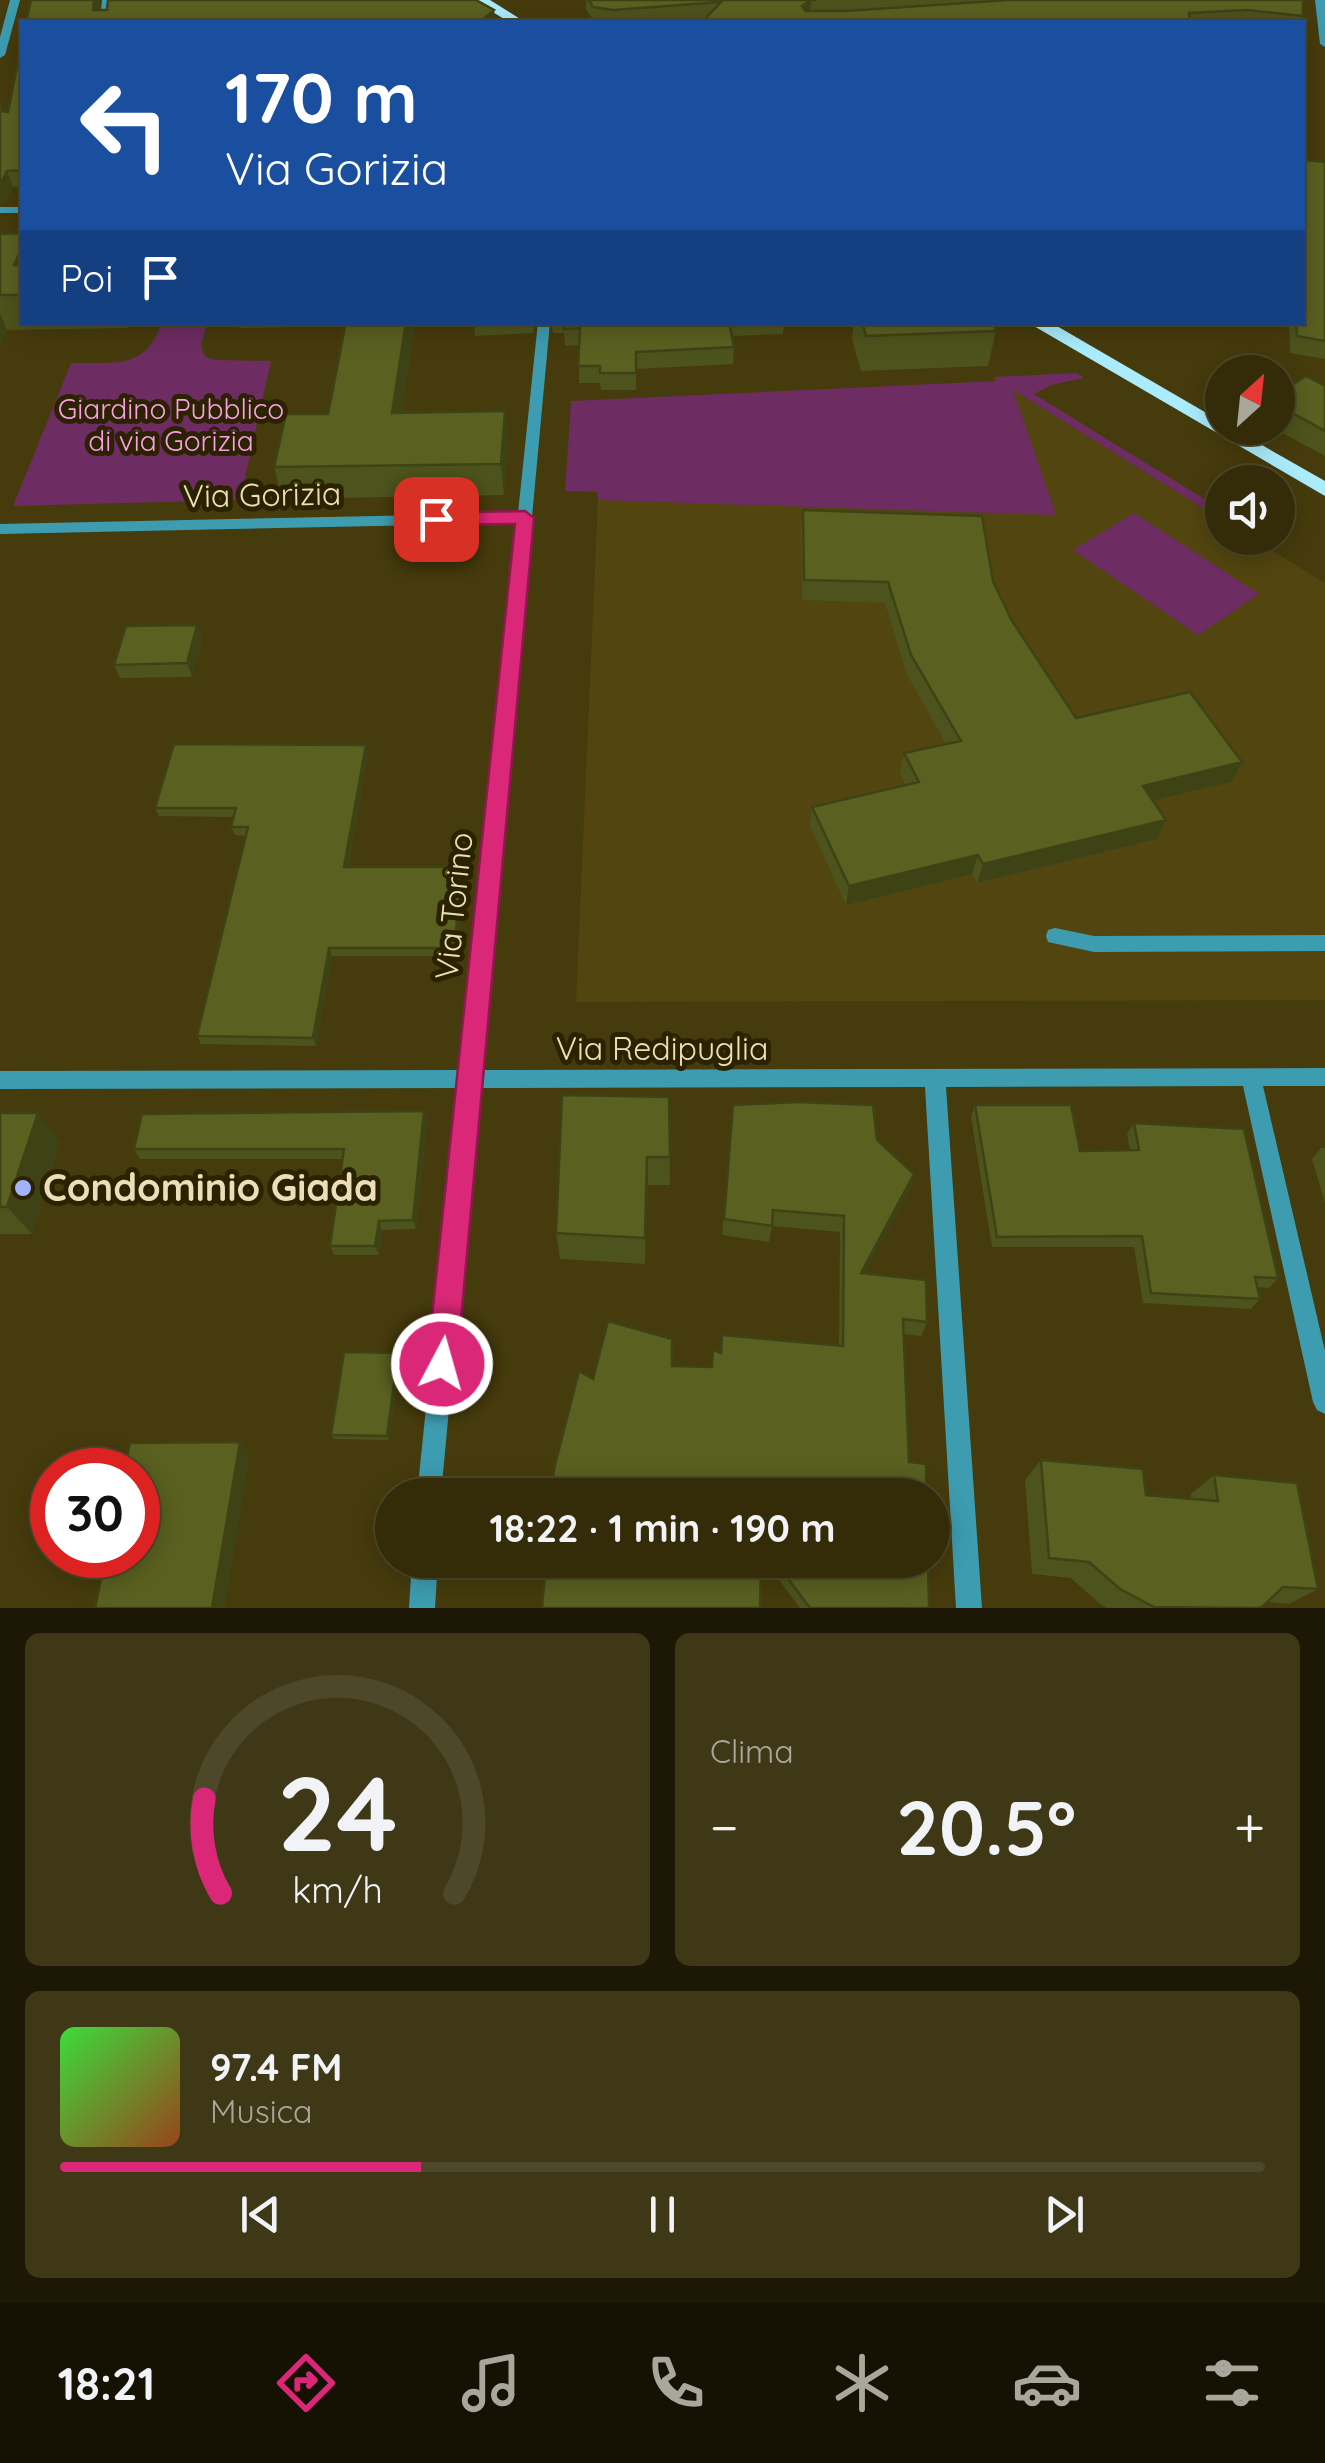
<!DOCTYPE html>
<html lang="it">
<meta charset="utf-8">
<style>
:root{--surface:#342c09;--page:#3f3817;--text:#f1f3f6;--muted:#a9a79c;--line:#4e482a;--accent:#db2777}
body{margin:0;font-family:Quicksand,sans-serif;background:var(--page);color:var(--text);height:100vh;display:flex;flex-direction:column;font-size:38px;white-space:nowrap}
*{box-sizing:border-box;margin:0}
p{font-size:32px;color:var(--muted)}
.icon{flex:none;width:55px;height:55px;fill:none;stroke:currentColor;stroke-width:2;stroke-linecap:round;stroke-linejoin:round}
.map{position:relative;height:1608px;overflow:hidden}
.drawer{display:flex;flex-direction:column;gap:25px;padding:25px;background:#1d1805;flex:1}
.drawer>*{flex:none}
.top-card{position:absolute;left:20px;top:20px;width:1285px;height:305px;border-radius:0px;box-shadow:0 5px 25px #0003,0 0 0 2px var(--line);background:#1a4fa0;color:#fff;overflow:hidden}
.needle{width:65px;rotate:27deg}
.tools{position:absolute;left:1205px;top:355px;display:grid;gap:20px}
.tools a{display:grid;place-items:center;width:90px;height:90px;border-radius:50%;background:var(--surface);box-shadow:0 5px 25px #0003,0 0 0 2px var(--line);font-size:50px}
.speed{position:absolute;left:30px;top:1448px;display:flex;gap:20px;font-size:50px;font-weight:700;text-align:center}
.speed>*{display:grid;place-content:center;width:130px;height:130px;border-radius:50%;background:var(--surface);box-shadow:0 5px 25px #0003,0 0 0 2px var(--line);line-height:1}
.speed .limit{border:15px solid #d22;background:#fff;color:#111}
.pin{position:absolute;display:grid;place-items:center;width:85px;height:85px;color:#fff;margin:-42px;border-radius:20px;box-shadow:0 5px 15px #0006}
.me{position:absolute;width:110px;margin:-55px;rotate:6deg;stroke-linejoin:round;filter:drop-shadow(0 0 8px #0008)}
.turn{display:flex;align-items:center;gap:35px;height:210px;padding:0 40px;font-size:45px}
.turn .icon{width:130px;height:130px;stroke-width:2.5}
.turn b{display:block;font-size:70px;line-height:85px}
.then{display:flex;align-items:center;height:95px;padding:0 40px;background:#0003;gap:20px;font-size:38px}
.big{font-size:75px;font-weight:700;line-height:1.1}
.drawer .card{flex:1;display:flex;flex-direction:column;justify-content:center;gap:15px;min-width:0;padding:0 35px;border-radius:15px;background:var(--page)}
.drawer .dial{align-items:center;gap:0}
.dial svg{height:260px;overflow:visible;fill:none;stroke:var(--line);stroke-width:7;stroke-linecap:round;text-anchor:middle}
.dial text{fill:var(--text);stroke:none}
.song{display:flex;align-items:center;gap:30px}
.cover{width:120px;height:120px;border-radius:15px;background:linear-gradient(135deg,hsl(120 70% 55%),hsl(20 70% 35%))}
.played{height:10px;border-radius:5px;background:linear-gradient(90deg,var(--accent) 30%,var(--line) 30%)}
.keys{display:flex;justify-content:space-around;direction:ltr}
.heat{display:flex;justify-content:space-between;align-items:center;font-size:55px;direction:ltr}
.drawer .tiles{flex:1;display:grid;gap:25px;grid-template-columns:1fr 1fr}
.card:last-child{grid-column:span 2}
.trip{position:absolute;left:375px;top:1478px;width:575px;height:100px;border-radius:50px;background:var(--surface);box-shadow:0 5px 25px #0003,0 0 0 2px var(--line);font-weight:700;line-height:100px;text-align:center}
.menu{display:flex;height:160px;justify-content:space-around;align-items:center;background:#151204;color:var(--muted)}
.menu .icon{width:70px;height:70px}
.menu .current{color:var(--accent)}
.menu b{font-size:45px;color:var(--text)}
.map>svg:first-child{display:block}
.built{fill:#524510}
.green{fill:#6d2c62}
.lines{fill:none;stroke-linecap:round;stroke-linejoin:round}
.minor{fill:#3e9cb0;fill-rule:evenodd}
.major{fill:#aaecfc;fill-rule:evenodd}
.wall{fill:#4d531c}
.shaded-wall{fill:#3e4316}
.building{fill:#596020;stroke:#3e4316;stroke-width:2.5}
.route{fill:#db2777;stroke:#8e194d;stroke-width:2.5}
.poi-dot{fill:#a2b2fd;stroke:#2b2200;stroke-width:4}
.labels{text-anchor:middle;stroke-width:10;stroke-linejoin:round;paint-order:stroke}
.far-park-label{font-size:28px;fill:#f99fe7;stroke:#2b2200}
.street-label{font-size:32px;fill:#eadfb8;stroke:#2b2200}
.near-poi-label{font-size:38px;font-weight:bold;fill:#eadfb8;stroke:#2b2200;text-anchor:start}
</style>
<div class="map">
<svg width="1325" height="1608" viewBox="0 0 1325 1608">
<rect width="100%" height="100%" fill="#463b0c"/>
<!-- built -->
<path class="built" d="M999 381 1222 520V538H1251L1325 583V1000L576 1002 598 500H644Z"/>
<!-- green -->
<path class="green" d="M162 322 207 323 201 346 205 356 214 360 271 361 240 500 13 506 71 363C115 362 145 371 162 322Z
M1077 373 1084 378 1051 385 1034 394 1222 510V520L1013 390 1056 515 598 500 597 492 565 491 571 401 997 381 993 377Z
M1134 513 1259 594 1198 635 1073 550Z"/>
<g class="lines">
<!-- minor -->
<path class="minor" d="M10 0H20L5 55 0 58V37Z
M102 0H112L109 22H100Z
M1315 0H1325V47L1320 44Z
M0 207H22V213H0Z
M538 322H550L481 1070 1325 1068V1086H1263L1325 1351V1414L1317 1410 1313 1402 1243 1086 946 1087 982 1608H956L925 1087 479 1088 441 1495H417L459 1088 0 1089V1071L461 1070 517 523 0 534V524L518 513Z
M1055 928 1094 936 1325 935V951L1094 952 1048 942 1046 936 1048 930Z
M412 1560H438L435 1608H409Z"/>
<!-- major -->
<path class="major" d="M473 0H490L525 22H509Z
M1027 322H1050L1222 422V428H1232L1325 481V496Z"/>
</g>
<!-- wall -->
<path class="wall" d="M31 0H99L98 10H494L495 22H26Z
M586 0H1303V16L1301 22H702L706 18 651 22H595L586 10Z
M22 40V187H13L5 203 0 204V101L1 111 8 112Z
M1306 160 1325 164V359L1290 353 1289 322H1302Z
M22 233V322H128L127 328 7 330 0 345V234Z
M237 322H415L402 412 508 443 504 495 282 499 274 467 328 414 346 326 239 328Z
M474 322H535L533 333 475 336Z
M551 322H784L783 334 732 336 734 347 733 364 636 369V390H601L600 383H579V345L565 346 564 333H553Z
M854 322H992L996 331 988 366 861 371 852 339Z
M1325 386V456L1273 428H1278V394Z
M803 510 993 581 1012 621 1076 718 1232 782 1153 801 1157 839 977 883 972 874 846 905 810 826 812 807 906 785 900 773 904 753 946 744 907 675 885 603 802 600 801 530Z
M197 625 202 639 192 677 120 678 114 665Z
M368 753 348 867H463L465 876 456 956H332L316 1046 201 1044 197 1036 246 836 235 835 231 827 234 817 159 816 155 808Z
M669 1097 670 1185H648L645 1264 560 1259 556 1233Z
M733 1105 877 1140 914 1174 909 1191 864 1273 927 1322 921 1336 904 1334 909 1462 926 1495 593 1379 672 1366 712 1367 720 1352 722 1335 839 1346 840 1232 772 1226 769 1242 722 1235Z
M975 1105 1080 1151 1130 1150 1127 1134 1134 1123 1278 1278 1269 1288 1257 1287 1260 1299 1251 1309 1143 1303 1134 1247H992L971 1117Z
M0 1113 60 1143 32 1234H0Z
M427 1121 416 1229 382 1230 379 1255H334L330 1246 342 1159H140L134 1149Z
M1321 1148H1325V1203L1312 1159Z
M400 1358 389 1440 334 1439 331 1435Z
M1041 1460 1146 1495 1191 1499V1494L1214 1475 1318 1589 1289 1604 1266 1602 1259 1608H1107L1100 1604 1071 1578 1032 1574 1025 1480Z
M764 1560H928L929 1608H800Z"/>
<!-- shaded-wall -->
<path class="shaded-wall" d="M94 0H99L97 22 93 10Z
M811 0 810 15 802 6Z
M494 10 495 22H480Z
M7 171 13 187 5 203 0 204V185Z
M22 248V286L14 265Z
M0 313 7 330 0 345Z
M406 322H415L398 444 392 413Z
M505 411 508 443 504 495 501 464Z
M197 625 202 639 192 677 187 663Z
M366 745 368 753 346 876 344 867Z
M1242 762 1232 782 1135 805 1143 786Z
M1166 820 1157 839 977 883 983 864Z
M978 855 972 874 846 905 849 886Z
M463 867 465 876 456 956 454 948Z
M329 948 332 956 316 1046 313 1038Z
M424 1111 427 1121 416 1229 413 1220Z
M38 1113 60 1143 32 1234 7 1207Z
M647 1157 648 1185 645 1264V1238Z
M914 1174 909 1191 857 1287 861 1273Z
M379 1221 382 1230 379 1255 375 1246Z
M398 1353 400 1358 389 1440 387 1436Z
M240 1442 250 1454 225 1608H212Z"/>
<!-- building -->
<path class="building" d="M31 0H94L93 10H107L108 0H476L494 10 480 22H262L263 20 172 21 173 22H26Z
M589 0H816H811L802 6 806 11H846L1009 0H1303V16L1247 10 1189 13 1190 22H702L721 2 613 10 593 7Z
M22 40V170L7 171 0 185V111L8 112Z
M1302 116 1306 160 1325 162V341L1297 336 1296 322H1302Z
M22 233V248L14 265H22V295H0V234Z
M346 322H406L392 413 505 411 501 464 274 467 286 414H328Z
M565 322H729L734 347 636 352V373H600V366H578L580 328 564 329Z
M862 322H992L996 331 866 336Z
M1306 376 1325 386V431L1278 405V394Z
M803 510 982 516 993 581 1012 621 1076 718 1190 692 1242 762 1143 786 1166 820 983 864 978 855 849 886 812 807 919 782 904 753 961 741 911 655 888 582 804 580Z
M197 625 187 663 114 665 126 626Z
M174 744 366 745 344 867H463L454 948H329L313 1038 197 1036 248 827H231L236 808H155Z
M562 1095 669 1097 670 1157H647L645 1238 556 1233Z
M797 1102 873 1105 877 1140 914 1174 861 1273 926 1280 927 1322 903 1319 909 1462 926 1464V1495H552L554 1469 579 1371 593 1379 608 1321 672 1339V1366L712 1367 713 1350 721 1353 722 1335 843 1346 844 1216 773 1210 772 1226 724 1219 733 1105Z
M975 1105H1071L1080 1151 1139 1150 1134 1123 1244 1129 1278 1278 1255 1277 1260 1299 1151 1293 1142 1236 997 1237Z
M424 1111 413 1220 379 1221 375 1246H330L344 1149H134L142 1114Z
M0 1113H38L7 1207H0Z
M344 1352 398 1353 387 1436 331 1435Z
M240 1442 212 1608H95L106 1555H138V1470H124L130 1443Z
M1041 1460 1143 1469 1146 1495 1218 1501 1214 1475 1297 1483 1318 1589 1283 1587 1262 1607 1258 1608 1154 1607 1120 1589 1089 1562 1049 1558Z
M546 1560H761L760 1608H542Z
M774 1560H928L929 1608H810Z"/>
<!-- route -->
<path class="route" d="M525 511 534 518 457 1364 453 1374 442 1379 431 1374 427 1364 515 524 436 525 426 519 436 513Z"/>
<!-- markers -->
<circle class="poi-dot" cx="23" cy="1188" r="10"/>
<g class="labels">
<!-- far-park labels -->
<g class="far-park-label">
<text x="171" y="419">Giardino Pubblico<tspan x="171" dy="32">di via Gorizia</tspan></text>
</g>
<!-- street labels -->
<g class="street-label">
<text transform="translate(262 495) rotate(-1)" y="11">Via Gorizia</text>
<text transform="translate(454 906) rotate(-84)" y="11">Via Torino</text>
<text x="662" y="1060">Via Redipuglia</text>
</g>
<!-- near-poi labels -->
<g class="near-poi-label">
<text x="43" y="1201">Condominio Giada</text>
</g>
</g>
</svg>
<div class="tools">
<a><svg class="needle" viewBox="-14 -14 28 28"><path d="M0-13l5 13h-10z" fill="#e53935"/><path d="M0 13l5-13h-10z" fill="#a9a79c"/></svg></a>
<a><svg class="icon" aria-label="sound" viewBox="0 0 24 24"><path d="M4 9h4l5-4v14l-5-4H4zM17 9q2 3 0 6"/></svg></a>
</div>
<div class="speed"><div class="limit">30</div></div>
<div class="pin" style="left:436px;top:519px;background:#d93025"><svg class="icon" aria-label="arrive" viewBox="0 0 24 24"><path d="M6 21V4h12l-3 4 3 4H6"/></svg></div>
<svg class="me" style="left:442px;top:1364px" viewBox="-20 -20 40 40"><circle r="17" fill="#db2777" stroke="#fff" stroke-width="3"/><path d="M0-11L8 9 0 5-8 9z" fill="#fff"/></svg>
<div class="trip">18:22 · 1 min · 190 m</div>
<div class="top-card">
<div class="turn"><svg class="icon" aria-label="left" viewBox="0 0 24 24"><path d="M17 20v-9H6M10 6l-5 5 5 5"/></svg><div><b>170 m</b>Via Gorizia</div></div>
<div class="then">Poi<svg class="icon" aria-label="arrive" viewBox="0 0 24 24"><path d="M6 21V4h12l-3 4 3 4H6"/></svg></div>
</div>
</div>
<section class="drawer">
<div class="tiles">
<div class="card dial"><svg viewBox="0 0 100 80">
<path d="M14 69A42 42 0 1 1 86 69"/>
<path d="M14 69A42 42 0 0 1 9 40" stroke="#db2777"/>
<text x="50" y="56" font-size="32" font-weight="700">24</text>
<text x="50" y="72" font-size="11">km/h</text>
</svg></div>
<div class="card"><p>Clima</p>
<div class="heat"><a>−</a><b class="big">20.5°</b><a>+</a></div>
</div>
<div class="card">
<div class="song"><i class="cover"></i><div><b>97.4 FM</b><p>Musica</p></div></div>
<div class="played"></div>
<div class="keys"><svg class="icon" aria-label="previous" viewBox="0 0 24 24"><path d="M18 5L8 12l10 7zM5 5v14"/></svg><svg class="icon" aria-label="pause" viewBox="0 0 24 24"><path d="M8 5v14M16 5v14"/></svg><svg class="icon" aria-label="next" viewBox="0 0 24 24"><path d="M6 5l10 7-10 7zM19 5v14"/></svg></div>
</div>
</div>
</section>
<nav class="menu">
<b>18:21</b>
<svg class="icon current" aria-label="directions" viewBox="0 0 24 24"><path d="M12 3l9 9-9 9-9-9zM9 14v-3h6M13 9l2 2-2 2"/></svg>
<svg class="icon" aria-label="music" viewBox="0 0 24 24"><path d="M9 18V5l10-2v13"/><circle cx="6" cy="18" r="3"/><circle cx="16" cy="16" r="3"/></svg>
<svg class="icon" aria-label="phone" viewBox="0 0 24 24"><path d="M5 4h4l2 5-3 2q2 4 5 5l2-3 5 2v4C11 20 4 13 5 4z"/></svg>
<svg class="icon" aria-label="climate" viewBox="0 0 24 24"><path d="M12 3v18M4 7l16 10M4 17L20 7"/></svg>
<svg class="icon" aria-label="car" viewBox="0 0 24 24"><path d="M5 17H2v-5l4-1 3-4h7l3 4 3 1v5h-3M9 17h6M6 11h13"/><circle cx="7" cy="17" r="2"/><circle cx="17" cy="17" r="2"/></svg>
<svg class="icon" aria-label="filters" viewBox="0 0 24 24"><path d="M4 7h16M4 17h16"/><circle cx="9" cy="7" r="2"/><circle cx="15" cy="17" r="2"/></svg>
</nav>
